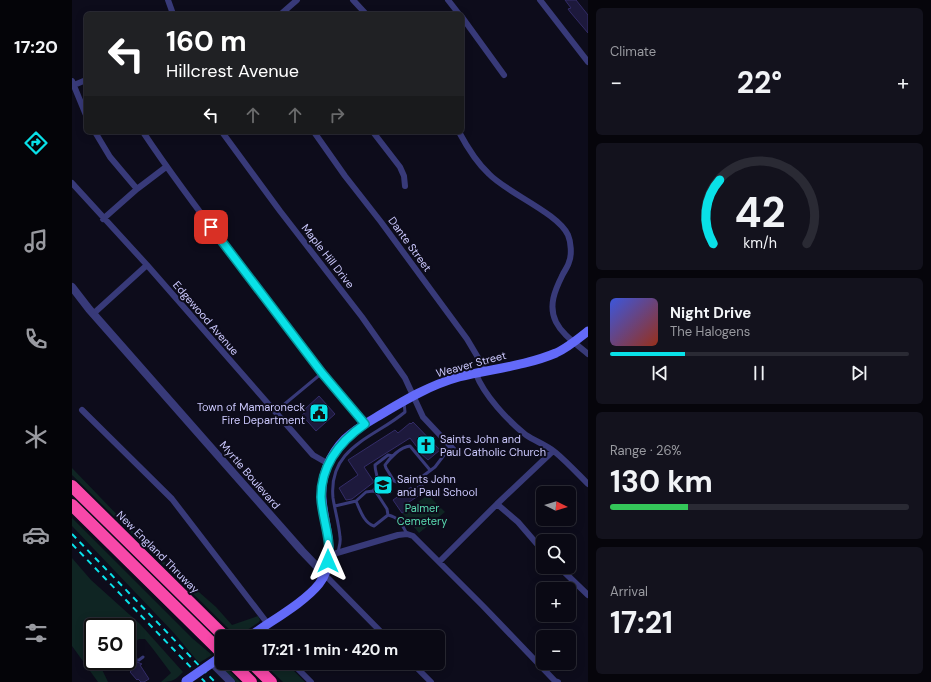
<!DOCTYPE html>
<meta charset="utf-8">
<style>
:root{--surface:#0a0914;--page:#13121d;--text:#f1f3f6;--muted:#999aa0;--line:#2a2a34;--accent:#09e1e8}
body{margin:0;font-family:"DM Sans",sans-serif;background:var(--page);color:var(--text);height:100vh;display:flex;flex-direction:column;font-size:15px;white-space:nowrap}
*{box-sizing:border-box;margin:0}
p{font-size:13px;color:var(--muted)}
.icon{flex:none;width:22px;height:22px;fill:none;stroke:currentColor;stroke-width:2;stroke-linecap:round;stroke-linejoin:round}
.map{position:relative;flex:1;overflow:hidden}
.details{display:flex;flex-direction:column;gap:8px;padding:8px;background:#06050b;width:343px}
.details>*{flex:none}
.hud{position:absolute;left:12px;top:12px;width:380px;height:122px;border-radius:6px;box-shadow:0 2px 10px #0003,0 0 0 1px var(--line);background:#202124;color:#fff;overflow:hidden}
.needle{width:26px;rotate:95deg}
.fabs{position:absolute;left:464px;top:486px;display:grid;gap:8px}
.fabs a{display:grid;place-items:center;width:40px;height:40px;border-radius:6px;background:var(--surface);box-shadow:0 2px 10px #0003,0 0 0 1px var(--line);font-size:20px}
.speed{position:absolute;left:12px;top:618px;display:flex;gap:8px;font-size:20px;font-weight:700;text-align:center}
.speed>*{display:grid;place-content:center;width:52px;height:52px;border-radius:50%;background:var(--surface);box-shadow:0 2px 10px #0003,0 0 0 1px var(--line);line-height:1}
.speed .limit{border:2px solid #111;border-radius:6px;background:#fff;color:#111}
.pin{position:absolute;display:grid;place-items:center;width:34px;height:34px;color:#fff;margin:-17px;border-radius:8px;box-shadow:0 2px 6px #0006}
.me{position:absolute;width:44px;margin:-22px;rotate:0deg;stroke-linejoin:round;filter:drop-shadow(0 0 3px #0008)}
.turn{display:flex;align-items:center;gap:14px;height:84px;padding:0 16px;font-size:18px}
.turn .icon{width:52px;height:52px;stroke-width:2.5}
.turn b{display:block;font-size:28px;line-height:34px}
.lanes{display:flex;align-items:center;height:38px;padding:0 16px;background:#0003;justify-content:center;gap:20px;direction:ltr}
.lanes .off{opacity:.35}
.big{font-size:30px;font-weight:700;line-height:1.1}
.details .card{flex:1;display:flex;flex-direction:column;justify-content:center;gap:6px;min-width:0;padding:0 14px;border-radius:6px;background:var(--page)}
.details .dial{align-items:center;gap:0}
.dial svg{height:104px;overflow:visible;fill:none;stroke:var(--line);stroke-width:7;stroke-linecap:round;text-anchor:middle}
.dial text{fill:var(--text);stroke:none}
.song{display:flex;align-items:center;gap:12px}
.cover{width:48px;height:48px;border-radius:6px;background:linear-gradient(135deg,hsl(230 70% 55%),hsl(10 70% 35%))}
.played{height:4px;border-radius:2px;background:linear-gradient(90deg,var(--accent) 25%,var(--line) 25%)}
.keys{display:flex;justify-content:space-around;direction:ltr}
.heat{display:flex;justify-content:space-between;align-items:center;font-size:22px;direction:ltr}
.charge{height:6px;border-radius:3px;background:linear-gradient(90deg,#34c759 26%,var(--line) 0)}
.trip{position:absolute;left:143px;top:630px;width:230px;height:40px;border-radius:6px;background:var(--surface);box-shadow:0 2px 10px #0003,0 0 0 1px var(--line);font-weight:700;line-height:40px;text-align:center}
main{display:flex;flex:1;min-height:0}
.tab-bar{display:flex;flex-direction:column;width:72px;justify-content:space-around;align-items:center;background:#040408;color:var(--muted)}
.tab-bar .icon{width:28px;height:28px}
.tab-bar .on{color:var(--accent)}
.tab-bar b{font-size:18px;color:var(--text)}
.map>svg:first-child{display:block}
.green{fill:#0f2523}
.building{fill:#1d193c;stroke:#332c67}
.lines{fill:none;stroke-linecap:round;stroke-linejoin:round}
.service{stroke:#383a79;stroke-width:3}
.minor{stroke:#383a79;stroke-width:6}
.tertiary{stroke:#383a79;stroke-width:8}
.secondary{stroke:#636af9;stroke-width:9}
.motorway{stroke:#f848a9;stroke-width:12}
.rail{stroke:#09e1e8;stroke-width:2;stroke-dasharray:6 5;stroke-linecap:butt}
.secondary-bridge{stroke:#636af9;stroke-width:9}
.route-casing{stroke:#069297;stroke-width:10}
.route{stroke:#09e1e8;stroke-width:7}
.labels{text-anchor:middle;stroke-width:4;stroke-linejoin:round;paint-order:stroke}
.street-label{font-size:11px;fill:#cbc8fd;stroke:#0d0c1b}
.poi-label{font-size:11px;fill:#cbc8fd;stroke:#0d0c1b;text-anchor:start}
.park-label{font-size:11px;fill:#59d9b0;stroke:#0d0c1b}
</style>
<main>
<nav class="tab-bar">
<b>17:20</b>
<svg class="icon on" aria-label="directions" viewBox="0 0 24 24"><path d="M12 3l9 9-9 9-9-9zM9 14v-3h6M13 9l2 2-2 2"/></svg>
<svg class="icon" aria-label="music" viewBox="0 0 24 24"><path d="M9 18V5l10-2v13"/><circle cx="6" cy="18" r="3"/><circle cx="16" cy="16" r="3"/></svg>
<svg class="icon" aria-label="phone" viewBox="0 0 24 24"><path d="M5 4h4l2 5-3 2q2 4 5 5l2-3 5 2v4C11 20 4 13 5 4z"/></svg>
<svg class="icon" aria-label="climate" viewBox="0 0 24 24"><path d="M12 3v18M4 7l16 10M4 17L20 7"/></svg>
<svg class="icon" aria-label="car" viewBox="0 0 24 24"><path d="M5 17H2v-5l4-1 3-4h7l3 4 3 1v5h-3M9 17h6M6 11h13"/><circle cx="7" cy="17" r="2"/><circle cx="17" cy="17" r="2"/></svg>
<svg class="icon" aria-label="filters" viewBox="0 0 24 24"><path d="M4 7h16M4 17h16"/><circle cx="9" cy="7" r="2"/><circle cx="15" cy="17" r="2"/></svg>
</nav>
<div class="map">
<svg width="516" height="682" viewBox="0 0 516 682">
<rect width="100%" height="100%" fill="#0d0c1b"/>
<!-- green -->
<path class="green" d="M0 468 79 550 144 607 160 625 186 616 188 620 187 622 165 637 0 475Z
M356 495 373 512 347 533 330 513Z
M0 518 120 638 140 655 127 663 102 633 0 526Z
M0 558 19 580 68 624 111 672C103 680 101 682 89 682L99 673 81 649 73 639H67L55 649V627H21V629L16 631 14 637 21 651V661H26L36 682H26L0 646Z
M191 663H214L233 682H211Z
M151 664 168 682H164L148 666Z"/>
<!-- building -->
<path class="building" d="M493 0H504L516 15V33L499 13 496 9 499 8Z
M247 396 263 414 244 431 230 415 235 411 233 409Z
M341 422 368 450 356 460 347 452 348 451 338 438 292 467 302 482 280 499 274 500 267 488 286 475 276 460 323 430 326 433 338 423 339 424Z
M350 484 354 491 334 504 336 509 330 513 321 500 339 487 340 490Z
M61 653 65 658V662L70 664 68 665 77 679 72 682H69L66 679 65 680 58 672 61 669 55 662V658Z"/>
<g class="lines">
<!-- service -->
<path class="service" d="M203 412 250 373
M358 470 338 446C328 447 318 458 313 465L314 468 322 481 325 482 351 476 363 467 379 446
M301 491C310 481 303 475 303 465L316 455 321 456
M263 506 284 501 294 492 301 491 304 492 315 509 316 515 302 526C292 523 288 510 284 501
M316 515C328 518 329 523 335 534
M266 552C267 547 269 542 268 537 267 524 263 511 261 498 256 447 302 438 333 412L332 403
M67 660 71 657"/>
<!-- minor -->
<path class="minor" d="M96 0 101 14
M281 0 294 14
M376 0 387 14
M468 0 516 62
M209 14 225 0
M390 17 432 75
M0 81 14 115
M2 85 14 80
M23 132 38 157 65 189
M71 132C103 180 138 226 173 271 212 323 252 374 293 424
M150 132 208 211 290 317 333 378 351 417 382 450
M242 132 273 176 309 222 395 339 414 371
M301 132 328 167 332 176 333 186
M387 132C395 147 404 162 417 174 435 193 486 213 496 235 499 242 500 255 497 262 496 267 492 271 490 276 483 290 476 306 484 322 491 336 505 344 516 354
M0 183 75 265 241 455 255 463
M31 219 65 189 94 167
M21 314 75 265
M404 374C412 395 436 421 454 435 463 441 474 445 483 452 495 462 505 473 516 484
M10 410 100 499 196 624
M425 504 446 522 471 551
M258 555 326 535 335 534 341 536 411 606 483 681 486 682
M367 562 425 504 481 451
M487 567 516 595
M252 574 314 637
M187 630 194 637
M220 663 239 682
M340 663 359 682"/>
<!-- tertiary -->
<path class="tertiary" d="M0 287 17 309 230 551 252 574
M140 663 159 682"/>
<!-- secondary -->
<path class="secondary" d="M177 637C197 622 232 603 247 584 267 559 252 527 250 499 248 477 258 454 273 439 283 429 296 422 308 415 333 400 358 385 387 377 419 369 453 366 484 353 495 348 506 339 516 331"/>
<!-- motorway -->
<path class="motorway" d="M0 486 153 637
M0 505 150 653
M160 663 179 682
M180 663 199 682"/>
<!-- rail -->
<path class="rail" d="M0 534 143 682
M0 544 133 682"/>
<!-- secondary-bridge -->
<path class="secondary-bridge" d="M114 681 150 656"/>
</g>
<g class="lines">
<!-- route casing -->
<g class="route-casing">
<path id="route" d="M139 227 250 373 293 424C267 442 249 465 249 497 250 519 260 539 256 561"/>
</g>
<!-- route -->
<use href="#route" class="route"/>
</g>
<!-- icons -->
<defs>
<g id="civic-square" transform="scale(1)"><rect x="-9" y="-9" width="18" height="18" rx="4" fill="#09e1e8" stroke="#0d0c1b"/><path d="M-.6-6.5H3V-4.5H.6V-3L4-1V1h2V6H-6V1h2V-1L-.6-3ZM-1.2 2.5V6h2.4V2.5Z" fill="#111"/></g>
<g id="church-square" transform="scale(1)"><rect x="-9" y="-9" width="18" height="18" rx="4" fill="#09e1e8" stroke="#0d0c1b"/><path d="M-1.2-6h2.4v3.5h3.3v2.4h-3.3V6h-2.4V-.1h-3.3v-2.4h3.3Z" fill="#111"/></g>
<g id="school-square" transform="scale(1)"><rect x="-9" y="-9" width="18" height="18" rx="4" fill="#09e1e8" stroke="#0d0c1b"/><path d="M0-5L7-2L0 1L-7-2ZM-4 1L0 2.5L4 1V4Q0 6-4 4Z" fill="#111"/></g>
</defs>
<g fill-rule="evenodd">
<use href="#civic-square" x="247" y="413"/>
<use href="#church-square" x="354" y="445"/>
<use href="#school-square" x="311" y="485"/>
</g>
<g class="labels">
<!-- street labels -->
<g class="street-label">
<text transform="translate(338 244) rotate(54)" y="4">Dante Street</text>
<text transform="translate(256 256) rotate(52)" y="4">Maple Hill Drive</text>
<text transform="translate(134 318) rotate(49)" y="4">Edgewood Avenue</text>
<text transform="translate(399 364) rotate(-15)" y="4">Weaver Street</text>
<text transform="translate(178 475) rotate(49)" y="4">Myrtle Boulevard</text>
<text transform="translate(86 552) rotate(45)" y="4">New England Thruway</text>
</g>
<!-- poi labels -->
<g class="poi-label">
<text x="233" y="411" text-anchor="end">Town of Mamaroneck<tspan x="233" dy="13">Fire Department</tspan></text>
<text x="368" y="443">Saints John and<tspan x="368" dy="13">Paul Catholic Church</tspan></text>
<text x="325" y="483">Saints John<tspan x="325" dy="13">and Paul School</tspan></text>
</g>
<!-- park labels -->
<g class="park-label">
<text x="350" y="512">Palmer<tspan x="350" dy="13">Cemetery</tspan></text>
</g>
</g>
</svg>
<div class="fabs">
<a><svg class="needle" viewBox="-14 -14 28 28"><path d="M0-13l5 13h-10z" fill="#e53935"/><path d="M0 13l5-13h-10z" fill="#999aa0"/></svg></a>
<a><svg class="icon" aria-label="search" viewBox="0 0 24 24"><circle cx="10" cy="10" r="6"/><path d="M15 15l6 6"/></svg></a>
<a>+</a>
<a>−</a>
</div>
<div class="speed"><div class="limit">50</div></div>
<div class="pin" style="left:139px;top:227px;background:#d93025"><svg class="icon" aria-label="arrive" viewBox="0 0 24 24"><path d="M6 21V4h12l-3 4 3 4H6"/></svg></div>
<svg class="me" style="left:256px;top:561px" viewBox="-20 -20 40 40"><path d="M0-17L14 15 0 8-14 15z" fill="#09e1e8" stroke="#fff" stroke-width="4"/></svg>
<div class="trip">17:21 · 1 min · 420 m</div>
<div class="hud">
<div class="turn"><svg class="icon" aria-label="left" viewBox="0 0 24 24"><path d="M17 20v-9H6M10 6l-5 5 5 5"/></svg><div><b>160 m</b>Hillcrest Avenue</div></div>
<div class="lanes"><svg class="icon" aria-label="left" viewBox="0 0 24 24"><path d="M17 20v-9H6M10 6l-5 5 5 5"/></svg><svg class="icon off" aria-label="ahead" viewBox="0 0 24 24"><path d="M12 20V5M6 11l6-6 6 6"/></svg><svg class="icon off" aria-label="ahead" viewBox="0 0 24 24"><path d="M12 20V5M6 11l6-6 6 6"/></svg><svg class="icon off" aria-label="right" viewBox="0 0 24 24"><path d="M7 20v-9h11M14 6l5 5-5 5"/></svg></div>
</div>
</div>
<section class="details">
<div class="card"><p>Climate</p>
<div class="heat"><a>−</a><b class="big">22°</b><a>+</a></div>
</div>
<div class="card dial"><svg viewBox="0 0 100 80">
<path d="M14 69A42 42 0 1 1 86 69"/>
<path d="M14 69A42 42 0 0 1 19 20" stroke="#09e1e8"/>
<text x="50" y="56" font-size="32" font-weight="700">42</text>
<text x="50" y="72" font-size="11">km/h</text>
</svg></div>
<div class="card">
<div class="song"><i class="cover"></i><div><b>Night Drive</b><p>The Halogens</p></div></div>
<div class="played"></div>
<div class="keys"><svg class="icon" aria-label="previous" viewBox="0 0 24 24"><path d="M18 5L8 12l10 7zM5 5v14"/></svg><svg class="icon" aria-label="pause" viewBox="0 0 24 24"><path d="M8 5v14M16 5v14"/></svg><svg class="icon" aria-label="next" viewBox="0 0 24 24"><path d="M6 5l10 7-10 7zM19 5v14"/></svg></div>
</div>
<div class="card"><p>Range · 26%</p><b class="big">130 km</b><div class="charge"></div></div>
<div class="card"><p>Arrival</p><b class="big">17:21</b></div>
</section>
</main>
